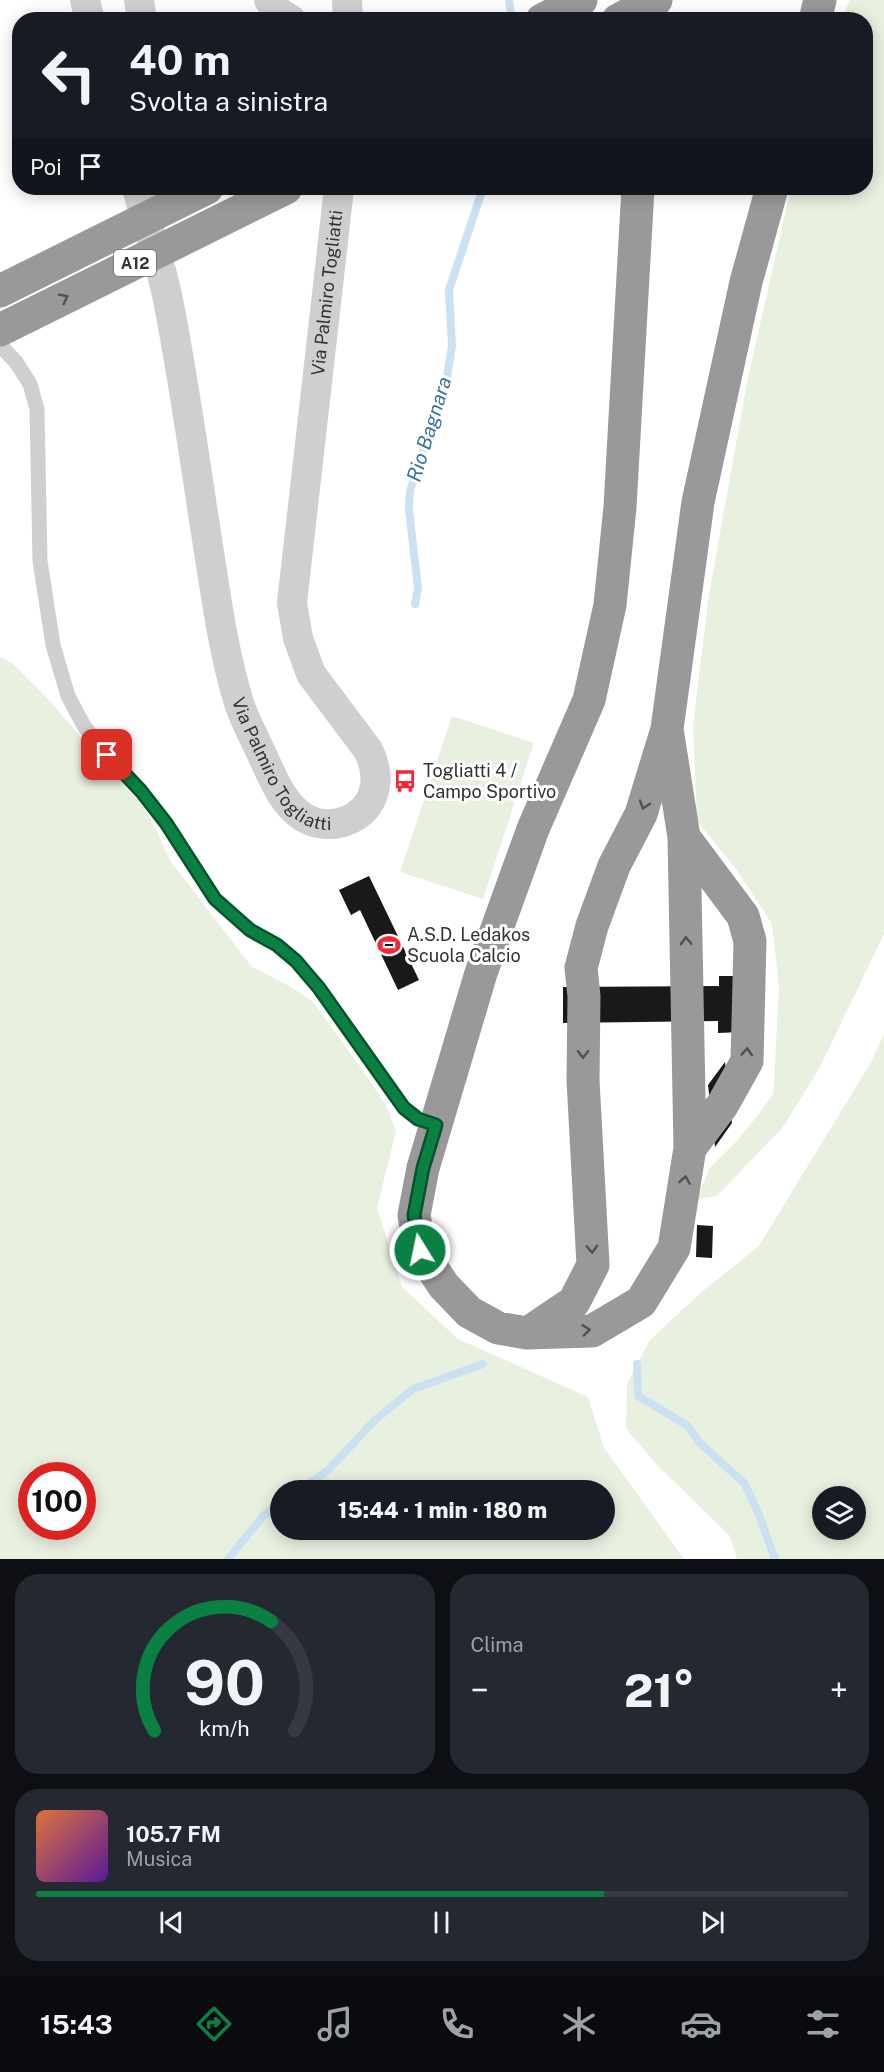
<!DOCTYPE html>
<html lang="it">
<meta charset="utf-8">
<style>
:root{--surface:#171b24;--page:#242831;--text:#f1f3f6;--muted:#9ea1a6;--line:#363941;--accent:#0b8043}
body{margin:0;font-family:"Public Sans",sans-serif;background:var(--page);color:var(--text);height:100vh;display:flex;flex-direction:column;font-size:22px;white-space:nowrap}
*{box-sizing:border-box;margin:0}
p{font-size:20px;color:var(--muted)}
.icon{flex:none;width:33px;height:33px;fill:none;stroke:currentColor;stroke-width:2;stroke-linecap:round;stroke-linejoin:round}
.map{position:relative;height:1559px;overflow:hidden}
.side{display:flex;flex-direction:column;gap:15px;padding:15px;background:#0d0f14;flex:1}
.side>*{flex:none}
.banner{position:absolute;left:12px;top:12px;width:861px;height:183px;border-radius:24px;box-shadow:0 3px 15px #0003;background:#171b24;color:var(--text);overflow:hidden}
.fabs{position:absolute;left:812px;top:1486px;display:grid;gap:12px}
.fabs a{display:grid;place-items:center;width:54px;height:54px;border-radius:50%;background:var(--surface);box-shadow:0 3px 15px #0003;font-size:30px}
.speed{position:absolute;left:18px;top:1462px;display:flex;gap:12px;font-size:30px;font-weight:700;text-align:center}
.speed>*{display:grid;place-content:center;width:78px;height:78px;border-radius:50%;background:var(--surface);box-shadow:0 3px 15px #0003;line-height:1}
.speed .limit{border:9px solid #d22;background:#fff;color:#111}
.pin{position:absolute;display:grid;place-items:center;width:51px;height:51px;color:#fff;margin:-26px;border-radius:12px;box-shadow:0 3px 9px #0006}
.me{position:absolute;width:66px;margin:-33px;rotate:350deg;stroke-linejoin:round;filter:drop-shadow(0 0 4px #0008)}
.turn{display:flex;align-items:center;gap:21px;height:126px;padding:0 18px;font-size:27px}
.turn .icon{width:78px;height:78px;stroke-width:2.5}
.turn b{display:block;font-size:42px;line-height:51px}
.then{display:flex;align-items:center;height:57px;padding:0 18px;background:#0003;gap:12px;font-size:22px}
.big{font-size:45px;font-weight:800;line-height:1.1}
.side .card{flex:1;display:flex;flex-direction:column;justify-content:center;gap:9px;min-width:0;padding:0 21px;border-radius:24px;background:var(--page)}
.side .dial{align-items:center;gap:0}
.dial svg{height:156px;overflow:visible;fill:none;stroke:var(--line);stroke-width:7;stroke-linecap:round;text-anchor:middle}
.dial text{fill:var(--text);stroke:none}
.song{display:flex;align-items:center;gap:18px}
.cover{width:72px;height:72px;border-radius:9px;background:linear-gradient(135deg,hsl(20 70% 55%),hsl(270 70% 35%))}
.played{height:6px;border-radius:3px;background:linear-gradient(90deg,var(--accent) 70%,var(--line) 70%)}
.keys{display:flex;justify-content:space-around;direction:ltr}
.heat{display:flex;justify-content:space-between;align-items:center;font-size:33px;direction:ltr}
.side .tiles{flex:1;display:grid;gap:15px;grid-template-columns:1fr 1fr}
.card:last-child{grid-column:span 2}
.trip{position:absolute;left:270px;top:1480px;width:345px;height:60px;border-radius:30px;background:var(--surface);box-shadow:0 3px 15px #0003;font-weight:800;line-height:60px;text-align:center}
.menu{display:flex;height:96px;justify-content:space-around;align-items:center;background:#090b0e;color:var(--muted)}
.menu .icon{width:42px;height:42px}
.menu .active{color:var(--accent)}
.menu b{font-size:27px;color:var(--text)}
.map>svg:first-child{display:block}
.green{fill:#e8f0e0;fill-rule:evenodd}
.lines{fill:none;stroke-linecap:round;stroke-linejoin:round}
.stream{stroke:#cbe1f1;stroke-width:8}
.building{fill:#191919}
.lane{stroke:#cfcfcf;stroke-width:15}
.street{stroke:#cfcfcf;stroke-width:30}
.highway{stroke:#999;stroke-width:33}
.oneway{stroke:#515151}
.route-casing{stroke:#07532c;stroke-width:15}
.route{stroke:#0b8043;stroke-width:10}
.labels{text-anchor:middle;stroke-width:6;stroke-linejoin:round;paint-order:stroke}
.shield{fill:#fff;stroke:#707070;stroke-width:1.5}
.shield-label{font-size:16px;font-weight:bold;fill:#323232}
.street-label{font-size:18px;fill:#323232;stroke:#fff}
.poi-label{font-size:18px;fill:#323232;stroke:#fff;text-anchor:start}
.water-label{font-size:20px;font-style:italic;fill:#36749e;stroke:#fff}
</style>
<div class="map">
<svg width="884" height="1559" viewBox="0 0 884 1559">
<rect width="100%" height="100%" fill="#fff"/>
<!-- green -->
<path class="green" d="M850 0H884V934L819 1069 783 1127 717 1196 697 1199 709 1169 735 1143 758 1115 773 1094 774 1082 779 987 772 924 736 869 697 821 693 725 709 594 748 377 791 188H866V20L841 19Z
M0 657 13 664 48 699 148 813 171 862 252 967 293 988 313 1002 359 1065 386 1105 396 1131 377 1208 402 1287 458 1339 588 1397 604 1448 684 1559H0ZM32 1476H82V1527H32ZM280 1491H604V1530H280Z
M452 716 534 743 483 899 400 872Z
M884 1034V1559H737L730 1536 660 1468 626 1429 627 1383 650 1340 699 1294 759 1246 871 1062ZM822 1497H855V1530H822Z"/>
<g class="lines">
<!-- stream -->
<path class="stream" d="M509 0 512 20
M415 604 418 588 409 510 410 491 424 447 437 418 445 389 452 346 449 290 483 188
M637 1364 638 1396 688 1426 699 1442 745 1484 759 1515 775 1559
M298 1491 328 1470 375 1420 413 1389 483 1364
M228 1559 263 1516 280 1503"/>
</g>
<!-- building -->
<path class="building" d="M369 876 419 980 398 990 360 910 351 915 339 890Z
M719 976H741V1032L718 1033V1021L563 1023V987L719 986Z
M725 1062 732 1123 715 1147 708 1085Z
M697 1225 713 1226 712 1258 696 1257Z"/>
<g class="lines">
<!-- lane -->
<path class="lane" d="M0 345 16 362 30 384 37 409 40 561 53 645 68 696 84 726 107 755 141 791 166 823 215 899 250 930 277 945 296 961 319 988 404 1108 418 1119 436 1125"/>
<!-- street -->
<g class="street">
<path d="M85 0 90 20"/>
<path d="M139 0 142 20"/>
<path d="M269 0 280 13 291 20"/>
<path d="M347 0 348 20"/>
<path id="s1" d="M137 188C147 226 162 266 169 305 185 387 196 470 209 552 217 603 224 654 239 703 245 721 255 739 263 757 273 778 282 803 303 817 316 825 332 826 346 821 377 809 382 777 368 750L311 674 298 638 292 603 339 188"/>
</g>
<!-- highway -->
<path class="highway" d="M542 20 581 0
M618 20 656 0
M815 20 820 0
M638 188 620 507 610 605 589 700 533 829 481 973 423 1168 414 1215 420 1250 444 1286 469 1312 498 1328 527 1333 592 1331 641 1302 674 1248 690 1148 684 837 667 729
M0 291 207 188
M0 330 286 188
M684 837 743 916 750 941 747 1061 723 1104 690 1148
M528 1333 574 1302 593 1265 583 1080 584 996 581 968 592 926 614 866 641 814 667 729 698 502 746 282 772 188"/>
</g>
<!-- one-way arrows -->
<defs><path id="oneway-chevron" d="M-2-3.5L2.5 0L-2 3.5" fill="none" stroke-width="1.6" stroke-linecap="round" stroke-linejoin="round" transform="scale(1.5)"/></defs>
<g class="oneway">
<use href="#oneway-chevron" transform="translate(64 298) rotate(-27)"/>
<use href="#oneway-chevron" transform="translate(644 805) rotate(108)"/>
<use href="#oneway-chevron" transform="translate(686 941) rotate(-92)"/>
<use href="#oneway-chevron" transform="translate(747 1052) rotate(-86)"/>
<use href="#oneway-chevron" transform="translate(583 1054) rotate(91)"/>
<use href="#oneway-chevron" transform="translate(685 1180) rotate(-81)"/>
<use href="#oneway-chevron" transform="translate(592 1249) rotate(87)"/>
<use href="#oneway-chevron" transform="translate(586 1330) rotate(-7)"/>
</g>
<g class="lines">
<!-- route casing -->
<g class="route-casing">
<path id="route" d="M107 755 141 791 166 823 215 899 250 930 277 945 296 961 319 988 404 1108 418 1119 436 1125 423 1168 414 1215 420 1250"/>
</g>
<!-- route -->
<use href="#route" class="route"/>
</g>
<!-- icons -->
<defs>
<g id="bus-bare" transform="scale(1.8)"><path d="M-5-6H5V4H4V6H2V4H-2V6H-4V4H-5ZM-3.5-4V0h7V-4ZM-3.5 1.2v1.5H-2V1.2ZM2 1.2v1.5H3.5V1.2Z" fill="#f62732" stroke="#fff" stroke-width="2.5" paint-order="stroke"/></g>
<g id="stadium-bare" transform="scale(1.8)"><path d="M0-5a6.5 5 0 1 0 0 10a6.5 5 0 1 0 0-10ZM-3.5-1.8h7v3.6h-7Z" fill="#f62732" stroke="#fff" stroke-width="2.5" paint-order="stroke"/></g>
</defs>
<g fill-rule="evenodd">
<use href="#bus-bare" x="405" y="781"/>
<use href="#stadium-bare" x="389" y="945"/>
</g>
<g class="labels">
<!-- shield labels -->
<rect class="shield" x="114" y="250" width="42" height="26" rx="4.5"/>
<g class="shield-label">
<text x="135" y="269">A12</text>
</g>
<!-- street labels -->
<g class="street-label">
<text dy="6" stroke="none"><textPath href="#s1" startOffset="1268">Via Palmiro Togliatti</textPath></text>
<text dy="6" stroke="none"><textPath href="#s1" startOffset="604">Via Palmiro Togliatti</textPath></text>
</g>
<!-- poi labels -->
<g class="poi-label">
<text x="423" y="777">Togliatti 4 /<tspan x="423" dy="21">Campo Sportivo</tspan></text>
<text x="407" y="941">A.S.D. Ledakos<tspan x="407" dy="21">Scuola Calcio</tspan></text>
</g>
<!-- water labels -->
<g class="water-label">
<text transform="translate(429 429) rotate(-73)" y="7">Rio Bagnara</text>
</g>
</g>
</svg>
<div class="fabs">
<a><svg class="icon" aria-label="layers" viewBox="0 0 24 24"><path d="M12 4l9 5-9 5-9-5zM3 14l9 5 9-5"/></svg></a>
</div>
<div class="speed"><div class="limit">100</div></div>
<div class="pin" style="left:107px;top:755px;background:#d93025"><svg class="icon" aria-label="arrive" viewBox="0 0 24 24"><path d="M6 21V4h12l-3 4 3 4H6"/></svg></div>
<svg class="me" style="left:420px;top:1250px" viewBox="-20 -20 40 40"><circle r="17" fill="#0b8043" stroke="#fff" stroke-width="3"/><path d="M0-11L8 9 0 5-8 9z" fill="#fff"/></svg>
<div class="trip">15:44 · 1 min · 180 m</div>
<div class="banner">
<div class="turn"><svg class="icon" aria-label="left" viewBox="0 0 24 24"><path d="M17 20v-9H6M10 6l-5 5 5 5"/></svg><div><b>40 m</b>Svolta a sinistra</div></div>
<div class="then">Poi<svg class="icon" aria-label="arrive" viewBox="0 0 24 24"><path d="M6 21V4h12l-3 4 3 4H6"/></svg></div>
</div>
</div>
<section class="side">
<div class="tiles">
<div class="card dial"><svg viewBox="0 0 100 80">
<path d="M14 69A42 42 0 1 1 86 69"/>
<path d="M14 69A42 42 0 0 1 74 13" stroke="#0b8043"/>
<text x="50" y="56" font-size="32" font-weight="700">90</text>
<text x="50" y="72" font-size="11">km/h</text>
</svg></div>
<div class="card"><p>Clima</p>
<div class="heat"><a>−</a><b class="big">21°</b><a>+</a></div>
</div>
<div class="card">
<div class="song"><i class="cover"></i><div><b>105.7 FM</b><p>Musica</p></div></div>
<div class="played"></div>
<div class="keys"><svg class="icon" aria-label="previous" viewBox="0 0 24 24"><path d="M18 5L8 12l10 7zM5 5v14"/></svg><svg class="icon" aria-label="pause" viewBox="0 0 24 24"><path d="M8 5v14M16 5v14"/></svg><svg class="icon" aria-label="next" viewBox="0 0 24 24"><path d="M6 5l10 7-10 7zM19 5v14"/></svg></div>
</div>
</div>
</section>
<nav class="menu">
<b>15:43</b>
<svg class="icon active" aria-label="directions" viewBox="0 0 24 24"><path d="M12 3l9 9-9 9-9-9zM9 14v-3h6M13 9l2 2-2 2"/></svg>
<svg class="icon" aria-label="music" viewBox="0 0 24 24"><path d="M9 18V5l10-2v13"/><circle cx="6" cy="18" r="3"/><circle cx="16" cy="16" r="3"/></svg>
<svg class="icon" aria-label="phone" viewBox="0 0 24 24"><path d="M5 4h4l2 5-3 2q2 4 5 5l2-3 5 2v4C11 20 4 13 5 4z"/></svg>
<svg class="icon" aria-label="climate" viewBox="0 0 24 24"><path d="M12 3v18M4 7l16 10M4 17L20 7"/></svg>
<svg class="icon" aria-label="car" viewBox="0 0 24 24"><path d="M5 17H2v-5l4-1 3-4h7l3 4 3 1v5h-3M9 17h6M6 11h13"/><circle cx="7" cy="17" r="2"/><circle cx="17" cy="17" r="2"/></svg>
<svg class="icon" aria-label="filters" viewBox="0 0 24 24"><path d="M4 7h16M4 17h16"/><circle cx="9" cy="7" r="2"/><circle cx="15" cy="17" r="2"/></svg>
</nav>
